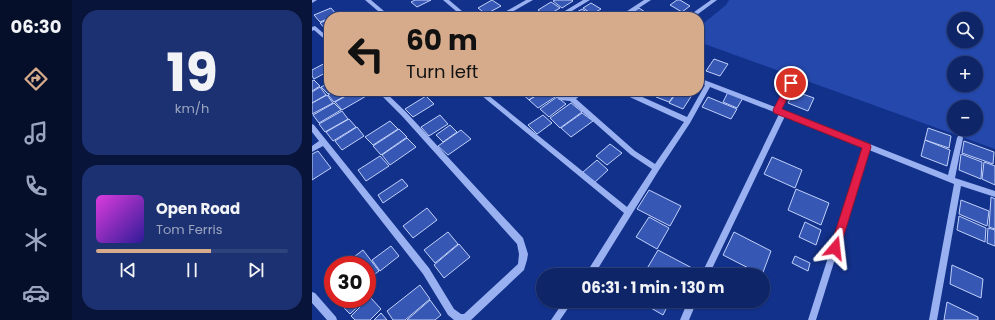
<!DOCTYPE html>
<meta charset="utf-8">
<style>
:root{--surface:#0e2568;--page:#1c3171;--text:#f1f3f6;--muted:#9ba5c0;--line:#2e427c;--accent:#d6ab8b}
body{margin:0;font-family:Poppins,sans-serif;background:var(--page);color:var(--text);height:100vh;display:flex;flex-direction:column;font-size:15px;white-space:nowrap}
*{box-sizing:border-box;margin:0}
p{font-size:13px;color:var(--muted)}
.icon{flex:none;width:22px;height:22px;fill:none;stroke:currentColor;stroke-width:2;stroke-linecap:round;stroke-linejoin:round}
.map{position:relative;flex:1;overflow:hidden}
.details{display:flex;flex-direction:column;gap:10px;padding:10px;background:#081439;width:240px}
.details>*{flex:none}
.hud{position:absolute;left:12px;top:12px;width:380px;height:84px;border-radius:16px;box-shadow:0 1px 3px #0004,0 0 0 1px var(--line);background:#d6ab8b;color:#111;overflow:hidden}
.buttons{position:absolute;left:635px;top:12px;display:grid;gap:8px}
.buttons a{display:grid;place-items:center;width:36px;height:36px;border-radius:50%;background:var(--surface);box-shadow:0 1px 3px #0004,0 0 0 1px var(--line);font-size:20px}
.speed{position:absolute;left:12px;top:256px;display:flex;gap:8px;font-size:20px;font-weight:700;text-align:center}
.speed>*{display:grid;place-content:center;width:52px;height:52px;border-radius:50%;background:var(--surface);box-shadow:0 1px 3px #0004,0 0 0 1px var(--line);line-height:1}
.speed .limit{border:6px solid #d22;background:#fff;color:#111}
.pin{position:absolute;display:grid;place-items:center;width:34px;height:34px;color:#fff;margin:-17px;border:2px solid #fff;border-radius:50%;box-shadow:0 1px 4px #0007}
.me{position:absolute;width:44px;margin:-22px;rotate:17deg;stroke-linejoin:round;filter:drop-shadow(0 0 3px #0008)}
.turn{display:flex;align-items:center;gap:14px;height:84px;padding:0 16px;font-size:18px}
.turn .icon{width:52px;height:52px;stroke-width:2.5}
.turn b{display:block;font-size:28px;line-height:34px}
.details .widget{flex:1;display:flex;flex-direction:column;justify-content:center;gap:6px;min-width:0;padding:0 14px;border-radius:16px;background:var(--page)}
.details .dial{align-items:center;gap:0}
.dial b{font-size:52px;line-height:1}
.song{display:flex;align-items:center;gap:12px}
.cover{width:48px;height:48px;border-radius:6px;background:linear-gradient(135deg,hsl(300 70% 55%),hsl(250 70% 35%))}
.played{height:4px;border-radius:2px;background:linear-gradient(90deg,var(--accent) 60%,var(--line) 60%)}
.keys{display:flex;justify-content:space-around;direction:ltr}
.trip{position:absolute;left:224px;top:268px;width:234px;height:40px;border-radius:20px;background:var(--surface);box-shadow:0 1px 3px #0004,0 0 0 1px var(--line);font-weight:700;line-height:40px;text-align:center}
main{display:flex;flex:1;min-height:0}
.menu{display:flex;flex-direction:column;width:72px;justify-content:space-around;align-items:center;background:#060f2a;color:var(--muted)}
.menu .icon{width:28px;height:28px}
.menu .on{color:var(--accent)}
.menu b{font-size:18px;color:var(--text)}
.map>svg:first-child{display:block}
.green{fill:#2448ab;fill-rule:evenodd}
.building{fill:#3657b3;stroke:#c1d1fc}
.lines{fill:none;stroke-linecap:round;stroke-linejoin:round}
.minor{fill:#9ab1f1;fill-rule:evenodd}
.route{fill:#e11d48;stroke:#92132f}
</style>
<main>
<nav class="menu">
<b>06:30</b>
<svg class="icon on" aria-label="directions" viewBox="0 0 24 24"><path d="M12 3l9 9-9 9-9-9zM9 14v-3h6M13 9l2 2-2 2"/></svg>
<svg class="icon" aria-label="music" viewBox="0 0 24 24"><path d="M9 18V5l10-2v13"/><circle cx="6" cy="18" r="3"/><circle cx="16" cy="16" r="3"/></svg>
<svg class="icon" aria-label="phone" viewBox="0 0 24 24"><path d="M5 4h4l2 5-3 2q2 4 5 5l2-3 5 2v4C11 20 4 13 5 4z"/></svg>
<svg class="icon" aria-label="climate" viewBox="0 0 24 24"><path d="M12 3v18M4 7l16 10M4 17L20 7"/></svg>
<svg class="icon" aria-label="car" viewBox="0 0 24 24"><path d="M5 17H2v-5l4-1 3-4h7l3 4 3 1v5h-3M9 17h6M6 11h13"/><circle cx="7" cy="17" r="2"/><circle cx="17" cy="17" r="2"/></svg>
</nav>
<section class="details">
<div class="widget dial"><b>19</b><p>km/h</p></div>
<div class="widget">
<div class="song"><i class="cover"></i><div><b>Open Road</b><p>Tom Ferris</p></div></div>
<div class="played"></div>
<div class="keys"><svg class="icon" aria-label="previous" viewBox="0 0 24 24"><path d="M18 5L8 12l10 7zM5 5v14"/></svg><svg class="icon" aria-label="pause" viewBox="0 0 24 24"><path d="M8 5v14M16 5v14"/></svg><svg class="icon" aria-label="next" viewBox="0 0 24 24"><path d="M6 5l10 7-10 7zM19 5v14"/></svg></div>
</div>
</section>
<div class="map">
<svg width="683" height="320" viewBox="0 0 683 320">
<rect width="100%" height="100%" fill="#12318b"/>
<!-- green -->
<path class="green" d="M417 0H683V149L387 42V27L414 5ZM642 19H664V41H642ZM642 63H664V85H642ZM642 107H664V129H642Z"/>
<!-- building -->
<path class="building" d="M103 0H119L105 7 99 2Z
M180 0 189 6 174 14 166 8Z
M243 0H260L261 1 250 8 241 1Z
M365 0H368L378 6 370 12 358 5Z
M239 2 248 8 234 16 226 10Z
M279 3 289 9 280 14 271 8Z
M19 8 25 15 8 22 2 15Z
M327 8 339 16 322 17 318 14Z
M270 9 279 15 275 17H264L260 15Z
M200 12 207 17H190Z
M17 19V30L15 31 8 23Z
M402 59 416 64 408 76 394 71Z
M17 61V71L2 79 0 76V70Z
M2 80 8 86 0 91V81Z
M17 83V91H21L16 94 9 87Z
M8 87 14 95 0 103V92Z
M22 91H42L22 102 16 95Z
M43 91H52L56 95 30 110 23 102Z
M209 91H230L217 100 208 92Z
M232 91H237L243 97 226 108 217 100Z
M348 91H365L357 102 344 97Z
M366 91 380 95 371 109 357 103Z
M482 91 502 98 496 111 476 103Z
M416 92 431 98 425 108 411 102Z
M15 95 21 103 0 114V103Z
M114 96 122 104 101 117 93 109Z
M245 97 254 104 237 117 228 109Z
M396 97 425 109 419 119 390 107Z
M22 103 29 110 7 123 1 115Z
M259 103 270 112 248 128 238 118Z
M30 111 36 119 13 132 7 124Z
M270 113 281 121 259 137 249 128Z
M128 115 136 124 117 136 109 127Z
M231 115 240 123 225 134 216 125Z
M37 119 44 127 21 141 14 132Z
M78 121 86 129 61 145 53 137Z
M138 125 145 132 131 142 124 135Z
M45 127 52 136 30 150 23 141Z
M616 128 639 136 637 148 613 140Z
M87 129 95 137 69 155 61 146Z
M149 130 159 139 136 155 126 146Z
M95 138 104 147 78 165 70 155Z
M613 140 638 150 635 166 609 156Z
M652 141 682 152 681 164 650 153Z
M298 144 310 153 295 165 284 156Z
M6 151 19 168 0 180V154Z
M649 154 670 162 669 179 647 170Z
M68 156 77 166 54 181 46 170Z
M460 157 490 170 483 188 452 174Z
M285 160 296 170 282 183 271 172Z
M672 162 683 166V185L670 179Z
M90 179 96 186 71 203 66 195Z
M484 189 517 203 509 225 476 210Z
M337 190 369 206 358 226 325 209Z
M679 197 683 199V229L677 227Z
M649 200 677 211 675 226 647 214Z
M115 208 125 220 101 238 91 226Z
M647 216 674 228 673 242 645 230Z
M337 217 357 228 345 249 324 237Z
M493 222 509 230 504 245 487 237Z
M676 228 683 230V246L675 243Z
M136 232 146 244 123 263 112 250Z
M422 232 459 251 450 275 411 255Z
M147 244 158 257 132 278 122 265Z
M79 246 87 256 68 271 60 260Z
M51 250 67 271 55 280V265H36L34 263Z
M346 250 380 268 377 275H339L333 272Z
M483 256 498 263 496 271 480 263Z
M640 265 671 279 669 298 638 284Z
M108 285 118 299 93 320H81L75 311Z
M58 297 69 309 58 320H43L39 316Z
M30 299H54L38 314 26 302Z
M118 300 129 315 123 320H95Z
M327 301H358L351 315Z
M635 302 666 317V320H632Z
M69 313 75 320H62Z"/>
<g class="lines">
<!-- minor -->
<path class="minor" d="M0 0H5L0 3Z
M53 0H59L79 17H73Z
M131 0H137L157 17H151Z
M214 0H221L191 17H184Z
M271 0H278L250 17H243Z
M332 0H339L313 17H306Z
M399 0H405L382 17H375Z
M3 26 17 38V43L2 30 0 31V27Z
M387 78 463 107 477 81H481L482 83 469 109 636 175 645 138 646 136H650L651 138 643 178 683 191V197L649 186 625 320H617L642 184 557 150 504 320H496L551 148 473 116 397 275H389L467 114 398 87 378 123 347 170 282 275H273L312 213 164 91H171L315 207 340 169 319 155 258 101 247 100 239 91H246L251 96 259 97 267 91H274L264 99 323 151 343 164 372 122 309 93 308 91H317L375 117 393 85 387 82Z
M65 91H72L94 112 211 238 216 254 215 260 212 270 159 320H142L136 315 111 274 11 146 0 152V146L7 141 0 132V124L2 125 117 268 142 309 149 314H152L206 264 207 254 205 244 90 116Z
M0 292 3 293 24 317 25 320H15L0 303Z
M252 301H261L248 320H239Z
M376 301H385L377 320H368Z"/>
</g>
<!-- route -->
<path class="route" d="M479 80 483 83 470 109 558 144 559 147 528 248 526 251 523 253 519 251 518 248 550 148 462 113 461 110 476 81Z"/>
</svg>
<div class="buttons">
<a><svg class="icon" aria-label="search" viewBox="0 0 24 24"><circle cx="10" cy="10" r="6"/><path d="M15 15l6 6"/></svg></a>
<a>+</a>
<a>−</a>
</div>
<div class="speed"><div class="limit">30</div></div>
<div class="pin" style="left:479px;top:83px;background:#d93025"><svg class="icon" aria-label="arrive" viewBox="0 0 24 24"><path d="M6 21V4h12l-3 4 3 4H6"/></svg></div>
<svg class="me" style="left:523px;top:248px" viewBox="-20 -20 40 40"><path d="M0-17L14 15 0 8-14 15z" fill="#e11d48" stroke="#fff" stroke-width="4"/></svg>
<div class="trip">06:31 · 1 min · 130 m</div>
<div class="hud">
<div class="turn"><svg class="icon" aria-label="left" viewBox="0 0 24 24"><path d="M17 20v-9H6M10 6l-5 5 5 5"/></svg><div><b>60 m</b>Turn left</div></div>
</div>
</div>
</main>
